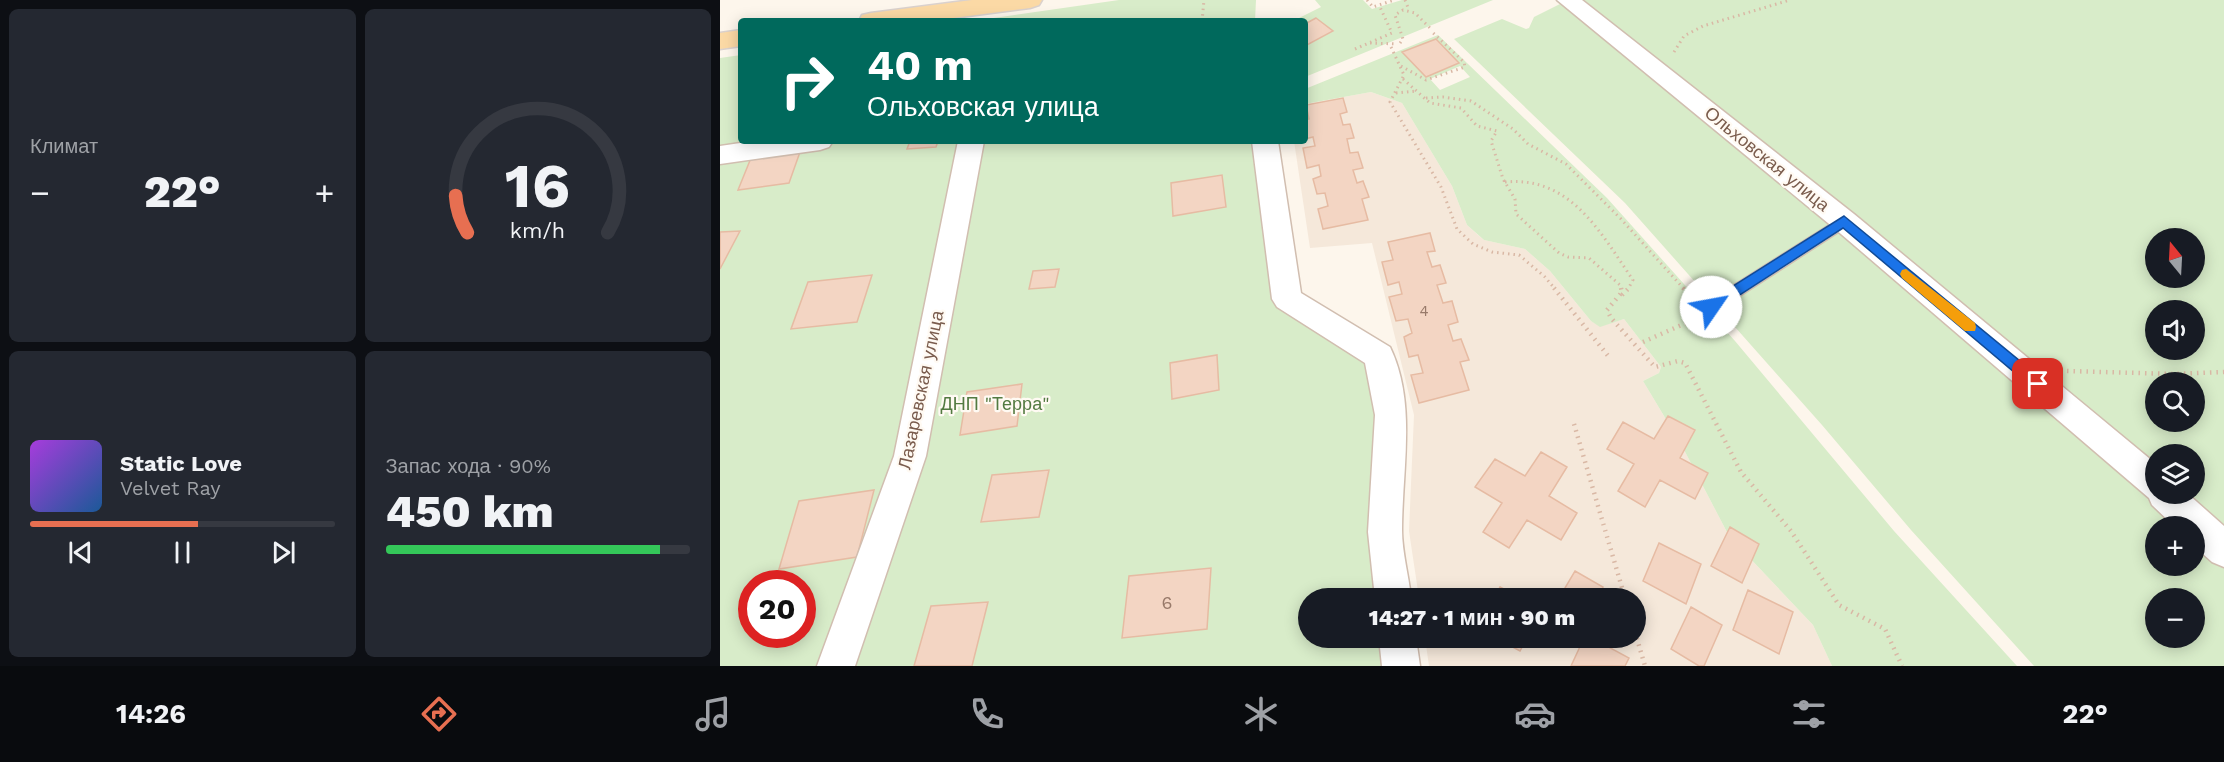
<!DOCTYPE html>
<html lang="ru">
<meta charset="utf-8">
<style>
:root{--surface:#171b24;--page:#242831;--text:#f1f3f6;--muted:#9ea1a6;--line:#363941;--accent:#e76f51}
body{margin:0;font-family:"Work Sans",sans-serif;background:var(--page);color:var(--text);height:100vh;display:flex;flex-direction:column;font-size:22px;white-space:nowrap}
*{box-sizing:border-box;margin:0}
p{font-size:20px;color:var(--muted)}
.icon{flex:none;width:33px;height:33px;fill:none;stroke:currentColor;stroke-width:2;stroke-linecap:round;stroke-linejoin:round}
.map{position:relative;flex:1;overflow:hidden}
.panel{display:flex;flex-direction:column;gap:9px;padding:9px;background:#0d0f14;width:720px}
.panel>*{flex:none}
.guide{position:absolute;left:18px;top:18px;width:570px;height:126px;border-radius:6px;box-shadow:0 3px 15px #0003;background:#00695c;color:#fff;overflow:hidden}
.needle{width:39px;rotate:342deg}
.buttons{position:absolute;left:1425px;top:228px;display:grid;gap:12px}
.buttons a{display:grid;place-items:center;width:60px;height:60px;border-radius:50%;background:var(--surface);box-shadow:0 3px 15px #0003;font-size:30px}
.speed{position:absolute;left:18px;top:570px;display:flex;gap:12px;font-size:30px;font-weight:700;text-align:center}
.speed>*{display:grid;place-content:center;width:78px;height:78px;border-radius:50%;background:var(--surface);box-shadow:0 3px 15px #0003;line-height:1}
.speed .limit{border:9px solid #d22;background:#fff;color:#111}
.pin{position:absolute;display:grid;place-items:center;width:51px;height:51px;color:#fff;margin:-26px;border-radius:12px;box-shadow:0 3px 9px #0006}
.me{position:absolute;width:66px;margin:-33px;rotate:57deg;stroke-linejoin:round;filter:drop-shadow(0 0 4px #0008)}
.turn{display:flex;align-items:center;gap:21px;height:126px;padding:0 30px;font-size:27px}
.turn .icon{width:78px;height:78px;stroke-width:2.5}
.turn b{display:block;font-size:42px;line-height:51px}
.big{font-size:45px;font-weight:800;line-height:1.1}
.panel .tile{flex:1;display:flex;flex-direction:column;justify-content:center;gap:9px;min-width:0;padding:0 21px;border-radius:9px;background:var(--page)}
.panel .dial{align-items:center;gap:0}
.dial svg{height:156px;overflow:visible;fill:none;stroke:var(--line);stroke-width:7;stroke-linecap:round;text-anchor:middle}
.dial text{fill:var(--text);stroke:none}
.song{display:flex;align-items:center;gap:18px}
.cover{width:72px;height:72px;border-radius:9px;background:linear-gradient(135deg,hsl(280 70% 55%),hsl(210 70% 35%))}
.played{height:6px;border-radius:3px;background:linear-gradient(90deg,var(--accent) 55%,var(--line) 55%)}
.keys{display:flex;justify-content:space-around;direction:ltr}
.heat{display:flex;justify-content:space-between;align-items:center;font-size:33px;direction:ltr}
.charge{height:9px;border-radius:4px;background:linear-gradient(90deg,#34c759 90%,var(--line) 0)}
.panel .tiles{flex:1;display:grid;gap:9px;grid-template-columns:repeat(2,1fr)}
.trip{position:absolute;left:578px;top:588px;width:348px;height:60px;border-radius:30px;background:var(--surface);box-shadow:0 3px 15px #0003;font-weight:800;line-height:60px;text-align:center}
.tabs{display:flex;height:96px;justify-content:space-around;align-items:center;background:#090b0e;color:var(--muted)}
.tabs .icon{width:42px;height:42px}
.tabs .selected{color:var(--accent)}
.tabs b{font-size:27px;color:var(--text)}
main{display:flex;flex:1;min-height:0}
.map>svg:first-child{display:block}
.residential{fill:#f5e8da}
.green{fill:#d8ecc9;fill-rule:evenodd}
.building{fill:#f3d5c3;stroke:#e6bba3;stroke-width:1.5}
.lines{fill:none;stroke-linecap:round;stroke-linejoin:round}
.service-casing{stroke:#d1beb0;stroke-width:3}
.minor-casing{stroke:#d1beb0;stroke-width:3}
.primary-casing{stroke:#dad1cd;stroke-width:3}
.path-far1{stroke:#d9b8a5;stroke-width:3;stroke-dasharray:1.5 4;stroke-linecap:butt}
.path{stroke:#d9b8a5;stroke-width:4.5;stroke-dasharray:1.5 5;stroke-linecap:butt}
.service{fill:#fff;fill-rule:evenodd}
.minor{fill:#fff;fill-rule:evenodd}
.primary{fill:#fbd9a5;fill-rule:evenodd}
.route{fill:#1a73e8;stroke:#114b97;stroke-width:1.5}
.slow{fill:#f59e0b}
.labels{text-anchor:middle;stroke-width:4.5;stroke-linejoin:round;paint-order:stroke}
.number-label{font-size:15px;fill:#987a6a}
.street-label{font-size:18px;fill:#7a5c4d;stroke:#fffaf3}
.park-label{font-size:18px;fill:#537a41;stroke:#fffaf3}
.near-number-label{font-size:18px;fill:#987a6a}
</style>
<main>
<section class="panel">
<div class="tiles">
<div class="tile"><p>Климат</p>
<div class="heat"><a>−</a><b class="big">22°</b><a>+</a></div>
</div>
<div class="tile dial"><svg viewBox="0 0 100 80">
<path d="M14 69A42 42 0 1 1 86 69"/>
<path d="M14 69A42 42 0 0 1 8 50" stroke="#e76f51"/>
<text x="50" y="56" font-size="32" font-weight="700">16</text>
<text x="50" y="72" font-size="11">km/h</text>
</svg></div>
<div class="tile">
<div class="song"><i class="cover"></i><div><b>Static Love</b><p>Velvet Ray</p></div></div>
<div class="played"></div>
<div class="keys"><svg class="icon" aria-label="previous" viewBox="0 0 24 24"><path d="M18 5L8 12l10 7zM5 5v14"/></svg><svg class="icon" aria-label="pause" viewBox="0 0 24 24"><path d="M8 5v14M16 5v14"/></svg><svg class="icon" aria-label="next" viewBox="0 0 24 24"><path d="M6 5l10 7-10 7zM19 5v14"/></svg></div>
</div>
<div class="tile"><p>Запас хода · 90%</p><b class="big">450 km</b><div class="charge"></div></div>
</div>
</section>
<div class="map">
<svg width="1504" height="666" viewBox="0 0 1504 666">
<rect width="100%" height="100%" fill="#fdf6ec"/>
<!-- residential -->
<path class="residential" d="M651 92 682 103 732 186 747 225 758 235 764 240 805 249 830 271 871 321 880 326 904 319 941 367 939 373 923 381 962 446 1009 536 1093 625 1112 666H709L705 638H915V598H699L689 531 694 415 652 243 590 248 574 141H585V104Z"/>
<!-- green -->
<path class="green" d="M399 0H536L535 21H253Z
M595 0H643L652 9 682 0H773L585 77V21H573L601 7Z
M848 0H1504V666H1314L1191 530 1102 425 905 203 734 39 782 19 806 29 809 28 814 17ZM1436 238H1474V278H1436ZM1436 310H1474V350H1436ZM1436 382H1474V422H1436ZM1436 454H1474V494H1436ZM1436 526H1474V566H1436ZM1436 598H1474V638H1436Z
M718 35 887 198 1015 341 1174 531 1297 666H1112L1093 625 1009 536 962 446 923 381 939 373 941 367 904 319 880 327 871 321 830 271 805 249 764 240 747 225 732 186 682 103 651 92 585 104V89ZM740 66 750 77 720 90 710 79Z
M21 55V141H545L567 299 659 356 665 532 673 598H588V638H678L681 666H0V58ZM32 584H82V634H32Z"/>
<!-- building -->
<path class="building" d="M596 18 613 31 585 46V24Z
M716 39 739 63 706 77 682 52Z
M623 98 627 112 620 114 623 125 630 124 634 138 627 139 630 153 638 152 643 168 633 170 637 183 643 181 649 197 642 199 648 220 603 229 598 209 608 206 605 193 597 194 593 179 601 176 599 165 587 168 583 148 595 146 593 137 585 139V120L589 119 586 105Z
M190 141H218L216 147 187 149Z
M80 152 69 183 18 190 31 158Z
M502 175 506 207 453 216 451 183Z
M20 231 0 269V232Z
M710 233 715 251 707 252 712 267 720 265 726 283 717 285 723 303 732 301 738 322 728 325 733 341 741 339 749 360 740 362 749 390 699 403 691 375 703 373 698 355 689 357 684 337 692 333 688 319 676 321 669 297 682 294 679 282 668 285 662 262 673 260 668 242Z
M339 269 335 287 309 289 313 271Z
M152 275 137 322 71 329 88 282Z
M497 355 499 390 452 399 450 363Z
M302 384 297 426 240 435 247 392Z
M948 416 975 430 960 458 988 473 975 499 940 480 925 507 898 491 914 464 887 449 903 422 934 439Z
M821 452 847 467 829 496 857 513 841 540 807 520 789 548 763 532 782 503 755 487 775 459 805 476Z
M329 470 319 517 261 522 272 475Z
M154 490 137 557 59 569 79 501Z
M1010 527 1039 544 1022 583 991 566Z
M939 543 981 564 966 604 923 581Z
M491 568 487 629 402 638 409 576Z
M855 571 883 587 878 598H839Z
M780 587 801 598H774Z
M1028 590 1073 612 1059 654 1013 630Z
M268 602 252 666H194L211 606Z
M971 607 1002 625 984 666H979L951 649Z
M776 638H807L800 651Z
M864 638H872L909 658 905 666H851Z"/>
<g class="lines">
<!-- service casing -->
<g class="service-casing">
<path id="service" d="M1124 216 1129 217 1131 221 1129 225 996 311H986L984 307 986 303Z"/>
</g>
<!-- minor casing -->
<g class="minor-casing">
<path id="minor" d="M837 0H862L1134 214 1436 464V494H1468L1504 526V567L1492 562 1474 546V526H1454L1432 505 1429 498 1114 228Z
M34 141H113L109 147 100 150 0 164V146Z
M238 141H264L206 456 135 666H97L174 456Z
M532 141H558L581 293 670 347C697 403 682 469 682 530 682 553 689 576 691 598H655L648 532 655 415 645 363 557 307 552 299Z
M659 638H696L700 666H662Z"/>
</g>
<!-- primary casing -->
<g class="primary-casing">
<path id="primary" d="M252 0H322L319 5 310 8 210 21H139L142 15 151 13Z
M21 30V46L0 49V33Z"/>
</g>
<!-- path-far1 -->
<path class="path-far1" d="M647 0 653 7 674 0
M685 0 689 10
M482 21 484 0
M650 43 677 44
M680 43 683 39 675 15 683 10 695 13 712 30
M671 47 684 75 670 102 721 187 737 229 753 244 772 252 799 255 825 277 835 289
M635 49 672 33 659 5
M954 52 964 36 983 26 1070 0
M681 66 706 80 745 67 744 62 711 31
M683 79 710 103 741 108 757 126 777 131 771 141 783 179 795 199 796 214 839 253 848 257 869 258 900 285 901 289
M676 93 697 91
M706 98 723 97 751 101 793 129 808 144 846 164 901 219 964 289
M785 182C851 176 880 232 913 280L908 289"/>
<!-- path -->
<path class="path" d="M834 288 889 357
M901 288 902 292 887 310 891 318 935 367 958 361 965 363 1021 472 1071 531 1119 605 1165 629 1182 666
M963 288 971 297
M902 295 909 288
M923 342 975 319
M1347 371 1454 374 1504 372
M854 424 905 598
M915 632 925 666"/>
<!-- service -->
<use href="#service" class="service"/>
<!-- minor -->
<use href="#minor" class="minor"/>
<!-- primary -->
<use href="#primary" class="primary"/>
</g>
<!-- route -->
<path class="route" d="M1124 216 1323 380 1325 384 1323 388 1318 390 1313 388 1123 228 995 311H986L984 307 986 303Z"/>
<!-- slow -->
<path class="slow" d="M1186 269 1255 323 1256 327 1255 331H1245L1182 278 1180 274 1182 270Z"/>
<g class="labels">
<!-- number labels -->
<g class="number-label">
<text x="704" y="316">4</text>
</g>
<!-- street labels -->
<g class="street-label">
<text transform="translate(1047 159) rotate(39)" y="6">Ольховская улица</text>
<text transform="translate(201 390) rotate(-78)" y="6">Лазаревская улица</text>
</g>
<!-- park labels -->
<g class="park-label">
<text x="275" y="410">ДНП "Терра"</text>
</g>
<!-- near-number labels -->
<g class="near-number-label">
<text x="447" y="609">6</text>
</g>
</g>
</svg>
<div class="buttons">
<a><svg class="needle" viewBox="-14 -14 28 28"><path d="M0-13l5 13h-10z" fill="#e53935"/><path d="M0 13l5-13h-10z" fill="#9ea1a6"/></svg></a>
<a><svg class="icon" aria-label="sound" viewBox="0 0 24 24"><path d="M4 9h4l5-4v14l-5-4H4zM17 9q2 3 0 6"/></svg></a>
<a><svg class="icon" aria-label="search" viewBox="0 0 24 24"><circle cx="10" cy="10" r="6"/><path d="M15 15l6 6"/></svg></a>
<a><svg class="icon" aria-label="layers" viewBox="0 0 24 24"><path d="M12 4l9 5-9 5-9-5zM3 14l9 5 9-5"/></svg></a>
<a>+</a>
<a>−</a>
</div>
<div class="speed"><div class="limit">20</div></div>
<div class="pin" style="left:1318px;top:384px;background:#d93025"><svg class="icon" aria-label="arrive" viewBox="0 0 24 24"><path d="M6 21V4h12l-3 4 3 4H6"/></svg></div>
<svg class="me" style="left:991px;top:307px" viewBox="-20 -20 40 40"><circle r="19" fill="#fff"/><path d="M0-13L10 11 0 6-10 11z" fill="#1a73e8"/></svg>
<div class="trip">14:27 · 1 мин · 90 m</div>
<div class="guide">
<div class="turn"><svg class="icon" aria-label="right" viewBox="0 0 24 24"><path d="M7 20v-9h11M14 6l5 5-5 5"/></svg><div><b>40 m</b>Ольховская улица</div></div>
</div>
</div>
</main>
<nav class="tabs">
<b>14:26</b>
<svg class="icon selected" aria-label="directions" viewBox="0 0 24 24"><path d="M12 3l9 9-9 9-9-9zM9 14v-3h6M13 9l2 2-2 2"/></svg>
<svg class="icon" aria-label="music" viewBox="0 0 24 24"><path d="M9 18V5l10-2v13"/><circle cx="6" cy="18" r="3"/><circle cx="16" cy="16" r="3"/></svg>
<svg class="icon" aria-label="phone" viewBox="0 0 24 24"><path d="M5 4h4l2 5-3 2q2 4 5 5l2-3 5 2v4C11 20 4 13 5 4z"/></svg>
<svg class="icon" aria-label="climate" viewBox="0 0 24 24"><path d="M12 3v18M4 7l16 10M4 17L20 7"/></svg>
<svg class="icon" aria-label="car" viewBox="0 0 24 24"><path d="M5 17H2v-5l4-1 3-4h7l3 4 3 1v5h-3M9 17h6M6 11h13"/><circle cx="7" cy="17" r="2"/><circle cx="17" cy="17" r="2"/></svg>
<svg class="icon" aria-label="filters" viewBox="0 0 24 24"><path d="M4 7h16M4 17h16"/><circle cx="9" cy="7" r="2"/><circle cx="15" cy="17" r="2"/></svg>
<b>22°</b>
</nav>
